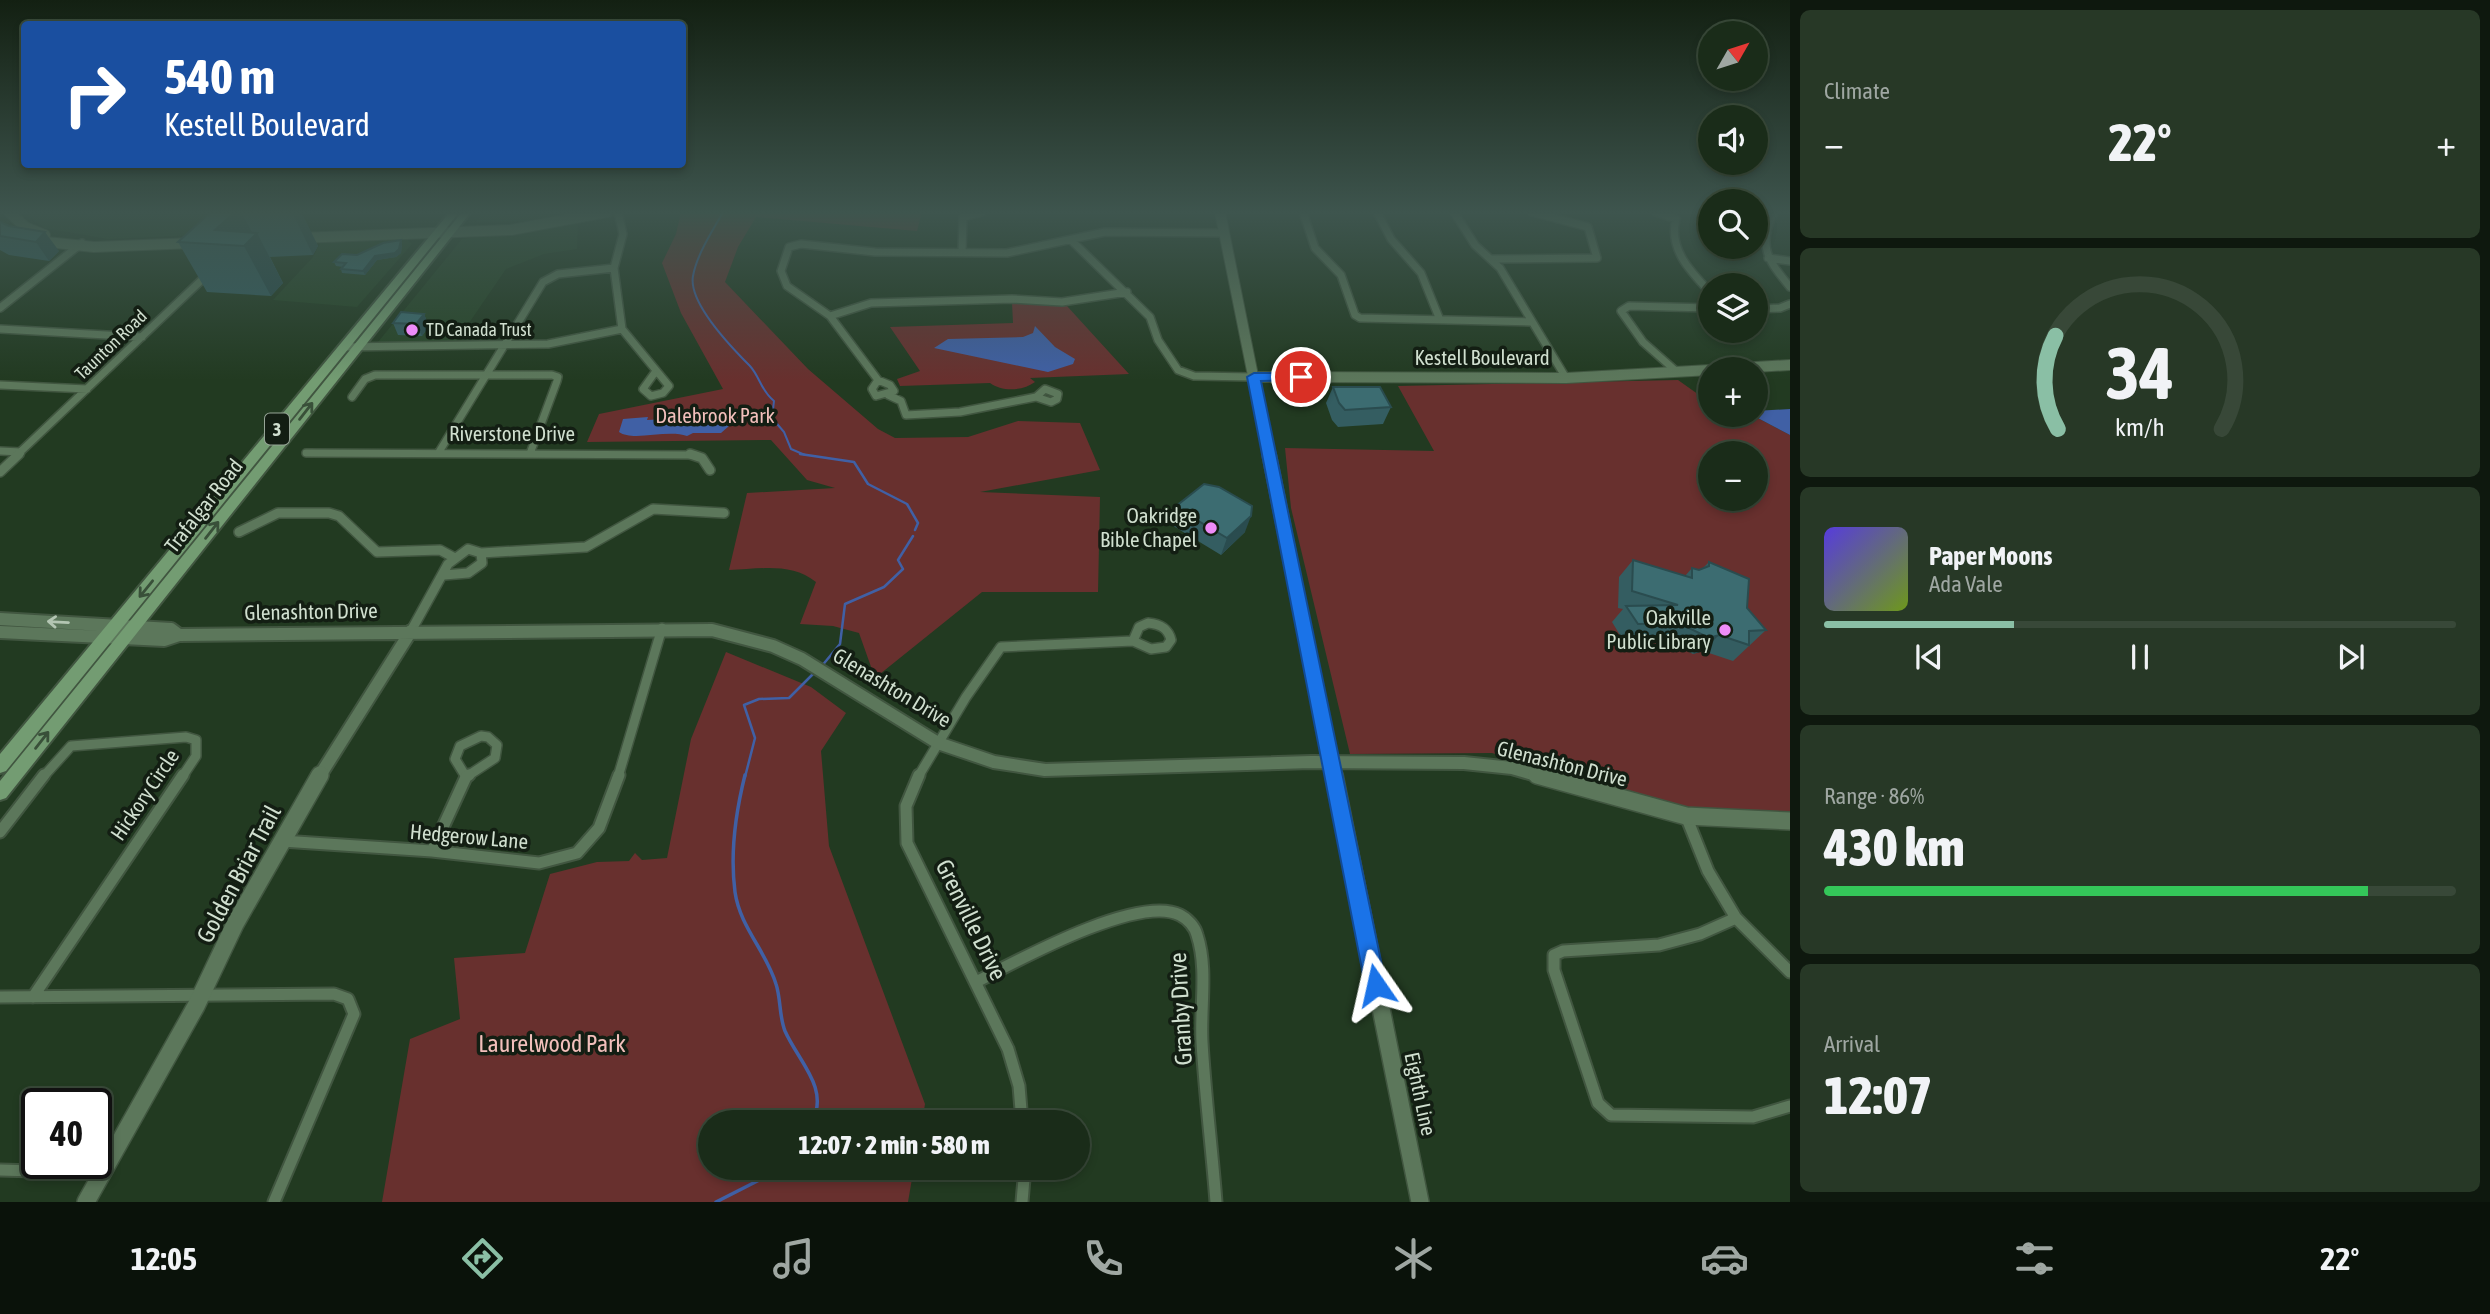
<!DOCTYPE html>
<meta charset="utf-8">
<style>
:root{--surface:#1a2c19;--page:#273826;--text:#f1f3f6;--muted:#9fa7a2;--line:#384838;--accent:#8abfa5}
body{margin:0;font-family:"Asap Condensed",sans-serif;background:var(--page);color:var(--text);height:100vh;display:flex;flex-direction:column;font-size:26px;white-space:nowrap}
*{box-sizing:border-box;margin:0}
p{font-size:23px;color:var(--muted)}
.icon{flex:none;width:38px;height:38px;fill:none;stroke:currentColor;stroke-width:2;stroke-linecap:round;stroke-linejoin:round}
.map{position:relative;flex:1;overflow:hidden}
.drawer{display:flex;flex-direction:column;gap:10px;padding:10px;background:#0e180e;width:700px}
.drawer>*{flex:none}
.hud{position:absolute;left:21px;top:21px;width:665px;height:147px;border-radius:7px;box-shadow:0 4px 10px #0003,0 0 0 2px var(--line);background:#1a4fa0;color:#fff;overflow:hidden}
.needle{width:46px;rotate:51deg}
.controls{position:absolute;left:1698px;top:21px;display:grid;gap:14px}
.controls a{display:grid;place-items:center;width:70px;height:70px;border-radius:50%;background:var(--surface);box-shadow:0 4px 10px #0003,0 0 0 2px var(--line);font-size:35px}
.speed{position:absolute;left:21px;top:1088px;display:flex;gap:14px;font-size:35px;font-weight:700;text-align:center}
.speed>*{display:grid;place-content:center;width:91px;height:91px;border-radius:50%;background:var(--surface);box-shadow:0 4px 10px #0003,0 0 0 2px var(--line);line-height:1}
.speed .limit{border:4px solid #111;border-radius:10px;background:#fff;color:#111}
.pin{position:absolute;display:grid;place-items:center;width:60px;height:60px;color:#fff;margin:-30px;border:4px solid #fff;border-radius:50%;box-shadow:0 2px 7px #0007}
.me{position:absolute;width:77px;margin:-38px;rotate:349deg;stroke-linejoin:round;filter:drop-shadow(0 0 5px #0008)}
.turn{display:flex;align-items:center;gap:24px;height:147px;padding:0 28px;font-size:32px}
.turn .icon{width:91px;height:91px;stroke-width:2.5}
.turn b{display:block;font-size:49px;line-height:60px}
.big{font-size:52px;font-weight:800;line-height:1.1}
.drawer .card{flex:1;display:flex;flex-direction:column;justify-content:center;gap:10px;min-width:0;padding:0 24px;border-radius:10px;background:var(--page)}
.drawer .dial{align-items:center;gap:0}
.dial svg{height:182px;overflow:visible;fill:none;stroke:var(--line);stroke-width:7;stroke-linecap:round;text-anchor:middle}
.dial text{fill:var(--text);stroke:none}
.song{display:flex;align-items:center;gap:21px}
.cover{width:84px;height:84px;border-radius:10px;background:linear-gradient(135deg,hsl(250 70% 55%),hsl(80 70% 35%))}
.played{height:7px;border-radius:4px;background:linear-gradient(90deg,var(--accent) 30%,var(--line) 30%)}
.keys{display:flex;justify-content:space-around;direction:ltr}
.heat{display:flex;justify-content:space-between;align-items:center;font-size:38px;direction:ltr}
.charge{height:10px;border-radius:5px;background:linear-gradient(90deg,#34c759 86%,var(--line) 0)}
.trip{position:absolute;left:698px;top:1110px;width:392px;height:70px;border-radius:35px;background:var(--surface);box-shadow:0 4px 10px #0003,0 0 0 2px var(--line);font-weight:800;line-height:70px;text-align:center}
.tab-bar{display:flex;height:112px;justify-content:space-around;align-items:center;background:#0a120a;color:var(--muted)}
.tab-bar .icon{width:49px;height:49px}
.tab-bar .on{color:var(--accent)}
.tab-bar b{font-size:32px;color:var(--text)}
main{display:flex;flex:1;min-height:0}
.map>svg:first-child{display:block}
.built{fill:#274527}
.green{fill:#68302e;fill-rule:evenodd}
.water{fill:#4060a5}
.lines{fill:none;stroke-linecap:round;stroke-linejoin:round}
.stream-far2{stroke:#4060a5;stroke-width:2}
.stream-far1{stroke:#4060a5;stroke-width:2.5}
.stream{stroke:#4060a5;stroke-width:3.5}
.minor-far2-casing{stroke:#415640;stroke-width:10}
.minor-far1-casing{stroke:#415640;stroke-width:12}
.minor-casing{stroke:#415640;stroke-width:15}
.tertiary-far2-casing{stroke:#415640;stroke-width:12}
.tertiary-far1-casing{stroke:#415640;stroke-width:16}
.tertiary-casing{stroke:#415640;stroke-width:20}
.primary-casing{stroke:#415640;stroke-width:4}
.minor-far2{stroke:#5c775b;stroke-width:7}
.minor-far1{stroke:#5c775b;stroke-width:9}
.minor{stroke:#5c775b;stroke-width:11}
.tertiary-far2{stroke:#5c775b;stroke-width:10}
.tertiary-far1{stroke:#5c775b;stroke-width:12}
.tertiary{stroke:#5c775b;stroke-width:17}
.primary{fill:#739c72;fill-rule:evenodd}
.wall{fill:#345d61}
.shaded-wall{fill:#2a4c4f}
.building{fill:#3c6c71;stroke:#2a4c4f;stroke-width:2}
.oneway{stroke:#395039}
.oneway2{stroke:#b3c5b2}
.route{fill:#1a73e8;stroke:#114b97;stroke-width:2}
.poi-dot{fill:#ee8cf8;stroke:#131e13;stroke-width:2.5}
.labels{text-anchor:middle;stroke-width:7;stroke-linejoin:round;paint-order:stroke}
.far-poi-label{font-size:18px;fill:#d0dfcf;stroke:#131e13;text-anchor:start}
.far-street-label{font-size:18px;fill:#d0dfcf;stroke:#131e13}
.shield{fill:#131e13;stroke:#97a597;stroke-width:2}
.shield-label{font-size:19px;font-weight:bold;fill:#d0dfcf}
.street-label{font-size:21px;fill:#d0dfcf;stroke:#131e13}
.park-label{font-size:21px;fill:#f2bfbb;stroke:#131e13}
.poi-label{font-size:21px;fill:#d0dfcf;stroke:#131e13;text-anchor:end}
.near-street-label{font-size:24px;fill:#d0dfcf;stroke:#131e13}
.near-park-label{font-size:24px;fill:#f2bfbb;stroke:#131e13}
</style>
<main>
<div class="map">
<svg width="1790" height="1202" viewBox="0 0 1790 1202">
<rect width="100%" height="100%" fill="#223a21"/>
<!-- built -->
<path class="built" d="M24 212H266L242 233 108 239 44 228Z
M484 212H566L530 221 476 222Z
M578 223 577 249 544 254 506 269 456 342H378L462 239Z
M407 239 412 244 357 307 273 300 313 257 321 242Z"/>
<!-- green -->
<path class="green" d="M681 212H922L917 231 756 217 738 247 725 282 808 369 878 429 895 438 968 437 1018 421 1080 423 1100 470 980 492 1100 497 1098 592H982L875 678 859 633 833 626 800 624 816 582C791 562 760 569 729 570L747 493 835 488 807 480 771 440 587 442 599 414 723 389 681 313 662 263 676 234Z
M1012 303 1067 306 1129 374 1030 378 1035 382C1023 391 1002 392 990 383L900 386 897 379 920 371 890 327 1013 323Z
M1678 380 1709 402 1710 415H1752L1790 435V813L1682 809 1492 753 1350 754 1291 508 1285 448 1434 451 1398 386ZM1710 453H1755V499H1710Z
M726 652 811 687 846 713 821 751 829 846 925 1104 922 1122H710V1167H914L908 1202H382L410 1039 460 1019 454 958 525 953 550 874 597 862 629 861 635 853 642 860 667 858 691 739Z"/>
<!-- water -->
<path class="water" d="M1035 326 1055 347 1075 359 1073 364 1048 372 934 348 948 339 1023 337 1033 333Z
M1790 409V435L1752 415 1755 411Z
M691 411 714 415 729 426 721 433H693L687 436C667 429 633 442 619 432L623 419 648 417 647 420C661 420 676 412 691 411Z"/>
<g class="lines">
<!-- stream-far2 -->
<path class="stream-far2" d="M723 212C712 232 697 254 693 276 688 303 732 348 750 366 760 377 761 391 774 401L772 418 784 432 791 449 805 455"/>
<!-- stream-far1 -->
<path class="stream-far1" d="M800 454 854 462 868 484 907 504 918 523 915 530
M821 667 840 644 845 604 884 587 903 569 898 560 913 536
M745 777 755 738 744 705 759 699 789 698 816 671"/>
<!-- stream -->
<path class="stream" d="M745 775C736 811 730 854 735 892 740 927 766 951 776 984 781 999 779 1016 785 1031 798 1061 830 1088 812 1122
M716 1202 785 1167"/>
<!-- minor-far2 casing -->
<g class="minor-far2-casing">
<path id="minor-far2" d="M618 212 623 234 614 268 622 329 669 386 663 393 651 396 643 389 656 371
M1303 212 1315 248 1341 275 1355 315 1360 318 1532 322
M1377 212 1391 239 1421 273 1440 320
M1454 212 1475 245 1500 268 1566 378
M1656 212 1676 219C1668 249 1691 272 1710 292
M1770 212 1773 214C1758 248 1768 260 1790 287
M1071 240 1150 317 1158 340 1178 370 1194 376 1253 377
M962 252 963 217 982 212
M1768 258 1790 261
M1492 259 1597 258 1588 227 1532 212
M0 308 82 243
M1755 309 1780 308 1790 304
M830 316 871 303 1012 299 1062 302 1127 292
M0 329 142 337
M344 347 548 344 622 329
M1677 372 1643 342 1621 311 1629 306 1710 308
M878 380 890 385 894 391 876 396 872 389Z
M878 380 830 316 787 286 781 271 789 247 801 244 875 252 1007 253 1105 232 1225 233
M0 385 87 389
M1045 389 1058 394 1057 399 1051 402 1036 397Z
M888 395 901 401 906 415 960 412 1036 397
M352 397 365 379 375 375H552L558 377 557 381 531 451
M0 451 21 452
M439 452 543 282 558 274 614 268
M306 453 695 455
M17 455 209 273"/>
</g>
<!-- minor-far1 casing -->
<g class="minor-far1-casing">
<path id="minor-far1" d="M690 454 702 458 710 470
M0 472 19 454
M239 532 278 513H329L339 516 377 552 440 550 453 557
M481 553 586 547 653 509 724 513
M1148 623C1160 624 1168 628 1171 640L1166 647 1151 649 1133 641 1139 627Z
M411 631 448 564 468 549 481 553 482 563 468 573 444 575
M481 736 488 737 497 745 495 758 466 777 455 759 460 746Z
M43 777 71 746 186 737 196 740V756L182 777
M618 777 662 628
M918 777 966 697 1001 647 1133 641"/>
</g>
<!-- minor casing -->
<g class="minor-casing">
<path id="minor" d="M919 775 906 806 907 843 1008 1049 1019 1086 1022 1122
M466 777 469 775
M1686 816 1708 871 1736 918 1790 972
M0 832 44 775
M282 841 432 851 539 863 577 853 599 828 619 775
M432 851 466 777
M1736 918 1700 934 1659 945 1563 951 1554 955V970L1598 1103 1611 1115 1753 1117 1790 1106
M976 982C1017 961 1138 894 1180 915 1188 919 1195 927 1197 935 1208 968 1200 1008 1202 1042 1205 1095 1212 1149 1216 1202
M0 997 334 994 348 999 354 1014 274 1202
M33 997 183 775
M0 1170 104 1173
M1022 1202 1025 1167"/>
</g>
<!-- tertiary-far2 casing -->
<g class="tertiary-far2-casing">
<path id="tertiary-far2" d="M9 212 25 227 45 235
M1220 212 1269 455
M299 238 511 230 607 212
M37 241 94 247 194 243
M1722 369 1790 365
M1253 377 1566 378 1710 370"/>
</g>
<!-- tertiary-far1 casing -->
<g class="tertiary-far1-casing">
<path id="tertiary-far1" d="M1269 454 1334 777
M0 619 171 629 179 635
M0 632 164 640 179 635 712 630 773 646 802 659 938 743 994 762 1045 770 1311 762 1464 763 1512 768 1543 777
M319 777 411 631"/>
</g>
<!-- tertiary casing -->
<g class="tertiary-casing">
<path id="tertiary" d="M1334 775 1420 1202
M1537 775 1686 816 1790 821
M86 1202 196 1006 235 924 320 775"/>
</g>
<!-- primary casing -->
<g class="primary-casing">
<path id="primary" d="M462 212H471L6 798 0 800V781Z
M449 213 457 215 6 771 0 773V754Z"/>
</g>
<!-- minor-far2 -->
<use href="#minor-far2" class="minor-far2"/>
<!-- minor-far1 -->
<use href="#minor-far1" class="minor-far1"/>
<!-- minor -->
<use href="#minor" class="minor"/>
<!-- tertiary-far2 -->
<use href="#tertiary-far2" class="tertiary-far2"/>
<!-- tertiary-far1 -->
<use href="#tertiary-far1" class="tertiary-far1"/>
<!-- tertiary -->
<use href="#tertiary" class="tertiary"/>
<!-- primary -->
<use href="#primary" class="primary"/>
</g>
<!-- wall -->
<path class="wall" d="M211 212H301L318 246 313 255 270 257 283 283 271 296 207 292 178 242Z
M0 222 59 251 49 261 9 255 0 250Z
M401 240 402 244 401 253 396 257 377 260 365 275 342 273 341 269 343 267 336 266 334 262Z
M424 314 429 326 422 336 398 335 393 323Z
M1333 387 1391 407 1383 424 1338 427 1332 420 1326 403Z
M1175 507 1245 532 1221 555 1170 524Z
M1633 560 1685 576 1692 568 1699 570 1703 568 1709 562 1766 630 1733 661 1703 651 1693 654 1663 639 1623 640 1612 622 1623 609 1618 608 1619 577Z"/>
<!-- shaded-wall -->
<path class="shaded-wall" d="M235 212H241L254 236 257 233 283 283 271 296 244 246 215 230Z
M292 212H301L318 246 313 255Z
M45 232 59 251 49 261 36 242Z
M401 240 402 244 401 253 396 257 377 260 365 275 363 271 375 256Z
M424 314 429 326 422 336 416 324Z
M1251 516 1245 532 1221 555 1227 538Z
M1719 635 1703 651 1693 654 1709 638Z"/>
<!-- building -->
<path class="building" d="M211 212H235L215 230 257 233 244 246 178 242Z
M0 222 9 226 45 232 36 242 0 236Z
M401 240 399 249 395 253 375 256 363 271 341 269 346 263 334 262 342 254 357 255 383 243Z
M401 312 424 314 416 324 393 323Z
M1333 387H1380L1391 407 1345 410 1339 403Z
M1204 484 1219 487 1252 506 1251 516 1227 538 1175 507Z
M1633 560 1692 578V568L1699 570 1709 566V562L1749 579 1747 608 1766 630 1749 631V645L1719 635 1709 638 1679 623 1638 624 1626 606 1678 605 1632 591Z"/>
<!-- one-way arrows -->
<defs><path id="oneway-shaft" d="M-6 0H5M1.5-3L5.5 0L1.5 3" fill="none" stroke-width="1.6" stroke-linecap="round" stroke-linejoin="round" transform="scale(1.75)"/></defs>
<g class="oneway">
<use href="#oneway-shaft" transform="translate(306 411) rotate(-52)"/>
<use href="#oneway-shaft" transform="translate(212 530) rotate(-52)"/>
<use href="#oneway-shaft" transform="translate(146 589) rotate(129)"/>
<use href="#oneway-shaft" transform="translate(42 740) rotate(-52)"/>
</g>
<use class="oneway2" href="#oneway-shaft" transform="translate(58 622) rotate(-177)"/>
<!-- sky -->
<linearGradient id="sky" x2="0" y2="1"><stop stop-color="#132012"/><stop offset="0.56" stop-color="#3e554e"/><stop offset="1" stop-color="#3e554e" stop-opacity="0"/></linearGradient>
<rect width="1790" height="380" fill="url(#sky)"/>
<!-- route -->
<path class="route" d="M1301 373 1305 374V380L1261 381 1386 985 1383 993 1376 996 1368 993 1365 985 1247 377 1254 373Z"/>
<!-- markers -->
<g class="poi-dot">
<circle cx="412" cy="330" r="7"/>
<circle cx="1211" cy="528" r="7"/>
<circle cx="1725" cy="630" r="7"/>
</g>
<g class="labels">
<!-- far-poi labels -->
<g class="far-poi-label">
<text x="426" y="336">TD Canada Trust</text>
</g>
<!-- far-street labels -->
<g class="far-street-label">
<text transform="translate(111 345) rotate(-44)" y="6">Taunton Road</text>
</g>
<!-- shield labels -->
<rect class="shield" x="265" y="413.5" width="24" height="31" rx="5"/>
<g class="shield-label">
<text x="277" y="436">3</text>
</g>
<!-- street labels -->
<g class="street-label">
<text x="1482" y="365">Kestell Boulevard</text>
<text x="512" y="441">Riverstone Drive</text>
<text transform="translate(204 506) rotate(-52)" y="7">Trafalgar Road</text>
<text transform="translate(311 612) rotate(-1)" y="7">Glenashton Drive</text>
<text transform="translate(892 688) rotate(31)" y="7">Glenashton Drive</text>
<text transform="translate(1562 764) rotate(14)" y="7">Glenashton Drive</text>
<text transform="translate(145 795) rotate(-56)" y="7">Hickory Circle</text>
<text transform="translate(469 837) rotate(5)" y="7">Hedgerow Lane</text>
<text transform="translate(1420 1094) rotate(78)" y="7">Eighth Line</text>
</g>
<!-- park labels -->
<g class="park-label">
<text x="715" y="423">Dalebrook Park</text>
</g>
<!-- poi labels -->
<g class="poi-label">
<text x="1197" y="523">Oakridge<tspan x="1197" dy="24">Bible Chapel</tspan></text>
<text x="1711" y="625">Oakville<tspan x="1711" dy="24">Public Library</tspan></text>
</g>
<!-- near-street labels -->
<g class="near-street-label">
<text transform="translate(239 874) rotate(-62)" y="8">Golden Briar Trail</text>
<text transform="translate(971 920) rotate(64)" y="8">Grenville Drive</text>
<text transform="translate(1181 1009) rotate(-93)" y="8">Granby Drive</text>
</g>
<!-- near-park labels -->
<g class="near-park-label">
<text x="552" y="1052">Laurelwood Park</text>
</g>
</g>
</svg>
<div class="controls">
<a><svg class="needle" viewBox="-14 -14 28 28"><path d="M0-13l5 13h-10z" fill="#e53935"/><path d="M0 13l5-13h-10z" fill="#9fa7a2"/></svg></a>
<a><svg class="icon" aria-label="sound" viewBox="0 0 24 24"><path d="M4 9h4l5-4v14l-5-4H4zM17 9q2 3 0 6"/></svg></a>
<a><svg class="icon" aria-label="search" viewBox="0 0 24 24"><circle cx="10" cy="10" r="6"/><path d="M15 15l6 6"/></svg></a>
<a><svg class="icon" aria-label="layers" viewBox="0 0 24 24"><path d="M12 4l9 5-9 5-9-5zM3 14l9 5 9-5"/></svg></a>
<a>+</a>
<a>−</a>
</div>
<div class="speed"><div class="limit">40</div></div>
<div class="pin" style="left:1301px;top:377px;background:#d93025"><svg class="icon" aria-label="arrive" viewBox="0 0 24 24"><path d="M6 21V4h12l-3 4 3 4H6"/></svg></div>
<svg class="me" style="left:1376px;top:985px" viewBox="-20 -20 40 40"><path d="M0-17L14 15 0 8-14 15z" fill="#1a73e8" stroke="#fff" stroke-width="4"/></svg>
<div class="trip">12:07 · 2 min · 580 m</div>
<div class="hud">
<div class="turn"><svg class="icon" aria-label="right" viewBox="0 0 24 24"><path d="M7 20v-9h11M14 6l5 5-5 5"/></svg><div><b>540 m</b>Kestell Boulevard</div></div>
</div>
</div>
<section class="drawer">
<div class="card"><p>Climate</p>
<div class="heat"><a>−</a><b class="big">22°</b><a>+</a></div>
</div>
<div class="card dial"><svg viewBox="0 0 100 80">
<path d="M14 69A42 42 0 1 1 86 69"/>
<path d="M14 69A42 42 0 0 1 13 28" stroke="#8abfa5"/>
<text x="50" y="56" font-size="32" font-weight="700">34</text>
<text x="50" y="72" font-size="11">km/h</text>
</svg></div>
<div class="card">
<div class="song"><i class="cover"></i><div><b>Paper Moons</b><p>Ada Vale</p></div></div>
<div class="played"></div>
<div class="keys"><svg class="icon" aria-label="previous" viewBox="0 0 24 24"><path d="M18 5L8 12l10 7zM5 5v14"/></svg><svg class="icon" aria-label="pause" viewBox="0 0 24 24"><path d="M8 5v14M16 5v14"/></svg><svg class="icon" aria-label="next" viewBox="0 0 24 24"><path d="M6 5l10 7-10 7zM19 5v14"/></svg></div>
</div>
<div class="card"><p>Range · 86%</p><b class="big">430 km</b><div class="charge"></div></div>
<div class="card"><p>Arrival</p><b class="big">12:07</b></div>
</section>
</main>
<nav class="tab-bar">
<b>12:05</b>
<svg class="icon on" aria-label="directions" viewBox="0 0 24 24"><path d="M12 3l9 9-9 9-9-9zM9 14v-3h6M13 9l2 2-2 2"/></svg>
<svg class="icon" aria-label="music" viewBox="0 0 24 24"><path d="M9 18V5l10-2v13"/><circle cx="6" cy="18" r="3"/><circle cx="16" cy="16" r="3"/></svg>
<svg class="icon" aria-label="phone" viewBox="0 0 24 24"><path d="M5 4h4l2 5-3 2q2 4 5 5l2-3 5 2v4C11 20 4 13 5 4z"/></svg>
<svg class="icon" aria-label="climate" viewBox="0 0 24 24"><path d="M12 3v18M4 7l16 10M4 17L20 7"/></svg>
<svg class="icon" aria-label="car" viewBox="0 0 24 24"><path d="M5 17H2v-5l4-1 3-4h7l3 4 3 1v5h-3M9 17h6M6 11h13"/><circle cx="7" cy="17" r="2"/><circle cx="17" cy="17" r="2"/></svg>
<svg class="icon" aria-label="filters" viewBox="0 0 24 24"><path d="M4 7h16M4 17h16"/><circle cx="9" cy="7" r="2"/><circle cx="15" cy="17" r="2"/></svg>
<b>22°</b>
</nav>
